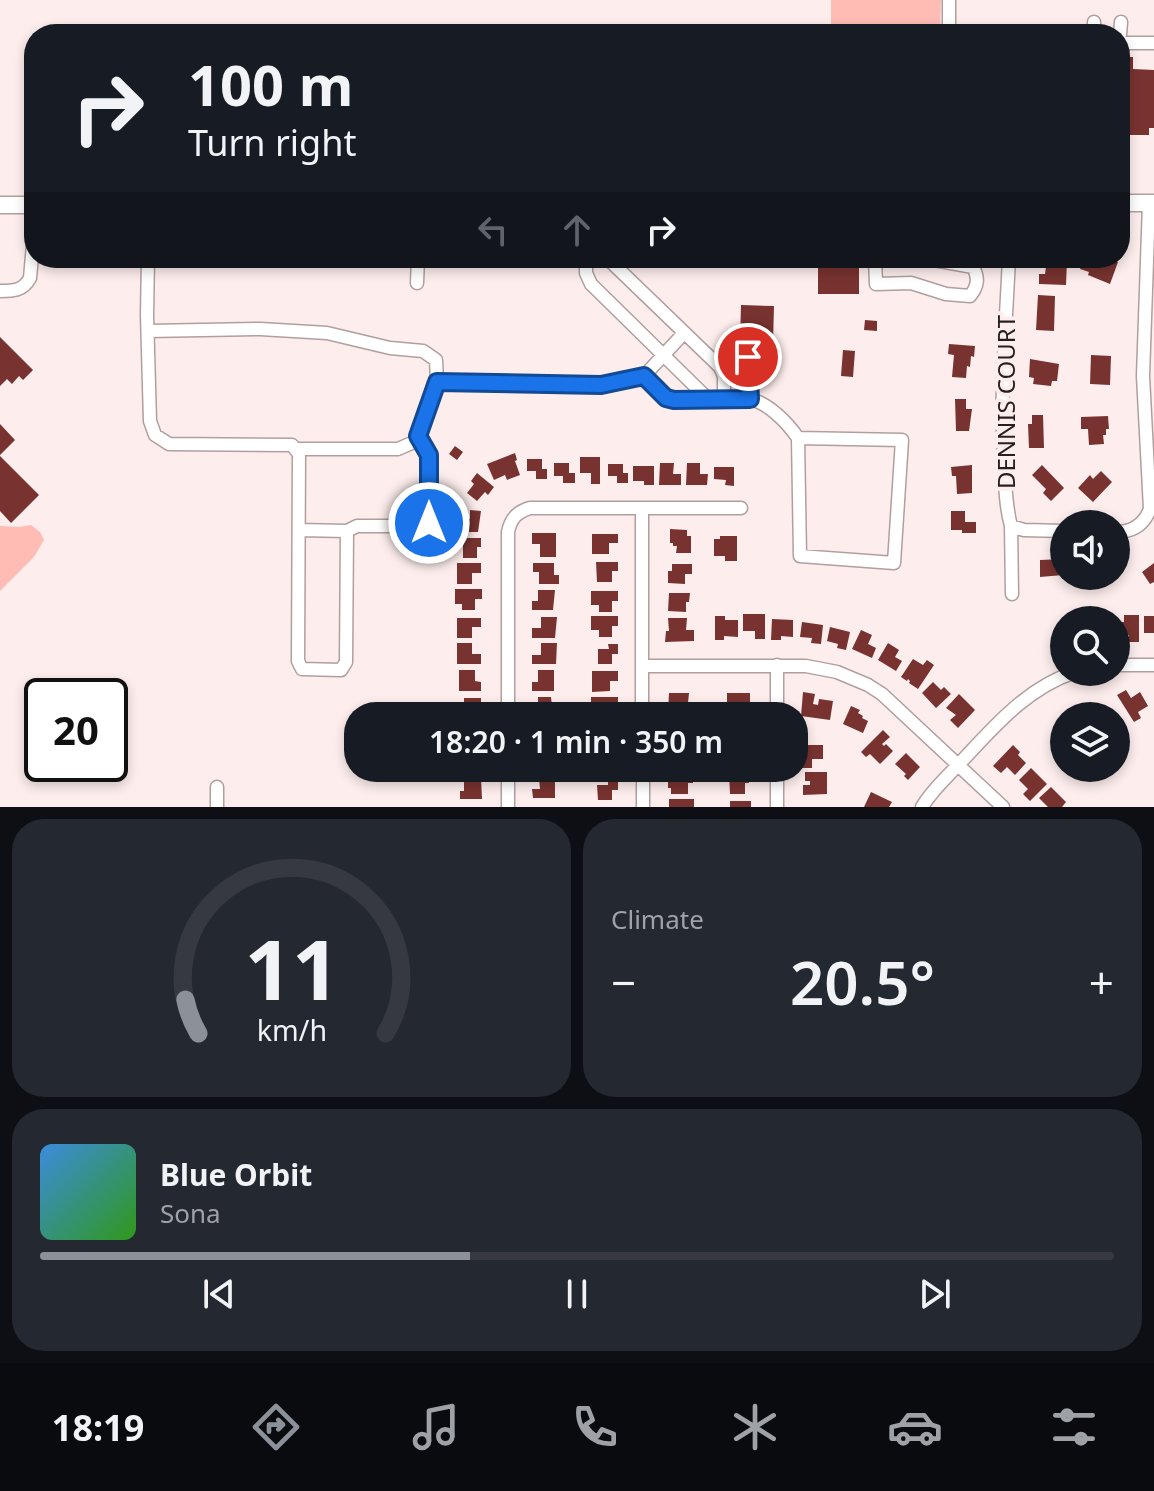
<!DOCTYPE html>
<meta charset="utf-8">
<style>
:root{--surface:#171b24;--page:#242831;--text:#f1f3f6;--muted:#9ea1a6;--line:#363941;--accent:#8c9099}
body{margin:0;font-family:"Noto Sans",sans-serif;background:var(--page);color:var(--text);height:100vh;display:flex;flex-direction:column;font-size:30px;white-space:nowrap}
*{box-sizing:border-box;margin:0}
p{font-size:26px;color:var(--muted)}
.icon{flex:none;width:44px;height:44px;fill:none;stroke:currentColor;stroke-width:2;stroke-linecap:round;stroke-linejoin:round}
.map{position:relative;height:807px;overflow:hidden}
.side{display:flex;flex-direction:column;gap:12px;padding:12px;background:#0d0f14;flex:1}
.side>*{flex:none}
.hud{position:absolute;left:24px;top:24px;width:1106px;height:244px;border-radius:32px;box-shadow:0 4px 12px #0003;background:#171b24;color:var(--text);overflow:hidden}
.fabs{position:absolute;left:1050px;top:510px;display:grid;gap:16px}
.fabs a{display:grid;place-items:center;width:80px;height:80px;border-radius:50%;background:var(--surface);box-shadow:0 4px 12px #0003;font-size:40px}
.speed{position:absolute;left:24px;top:678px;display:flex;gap:16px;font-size:40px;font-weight:700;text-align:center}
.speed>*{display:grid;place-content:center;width:104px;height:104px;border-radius:50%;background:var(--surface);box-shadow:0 4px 12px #0003;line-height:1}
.speed .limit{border:4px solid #111;border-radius:12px;background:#fff;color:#111}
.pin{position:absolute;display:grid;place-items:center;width:68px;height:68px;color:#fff;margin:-34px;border:4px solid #fff;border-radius:50%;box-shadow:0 2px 8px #0007}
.me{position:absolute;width:88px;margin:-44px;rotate:0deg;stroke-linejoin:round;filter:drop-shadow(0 0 6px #0008)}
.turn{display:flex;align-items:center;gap:28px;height:168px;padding:0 32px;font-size:36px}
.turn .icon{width:104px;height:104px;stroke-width:2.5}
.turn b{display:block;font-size:56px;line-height:68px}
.lanes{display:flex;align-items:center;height:76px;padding:0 32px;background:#0003;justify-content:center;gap:40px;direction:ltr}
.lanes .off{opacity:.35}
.big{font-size:60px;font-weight:600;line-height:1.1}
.side .widget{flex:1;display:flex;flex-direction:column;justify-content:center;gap:12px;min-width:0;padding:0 28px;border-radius:32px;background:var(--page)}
.side .dial{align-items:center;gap:0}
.dial svg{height:208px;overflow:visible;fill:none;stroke:var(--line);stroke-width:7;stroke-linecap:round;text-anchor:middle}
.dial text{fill:var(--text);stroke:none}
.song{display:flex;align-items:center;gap:24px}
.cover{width:96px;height:96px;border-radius:12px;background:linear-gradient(135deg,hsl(210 70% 55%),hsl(110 70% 35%))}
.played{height:8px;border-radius:4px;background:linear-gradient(90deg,var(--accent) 40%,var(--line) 40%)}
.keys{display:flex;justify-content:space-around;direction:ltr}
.heat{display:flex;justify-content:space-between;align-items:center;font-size:44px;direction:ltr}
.side .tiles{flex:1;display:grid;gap:12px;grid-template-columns:1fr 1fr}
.widget:last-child{grid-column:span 2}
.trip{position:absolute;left:344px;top:702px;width:464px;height:80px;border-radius:32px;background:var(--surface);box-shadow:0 4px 12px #0003;font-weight:600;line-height:80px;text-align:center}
.menu{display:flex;height:128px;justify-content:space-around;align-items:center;background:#090b0e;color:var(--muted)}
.menu .icon{width:56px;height:56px}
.menu .selected{color:var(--accent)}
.menu b{font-size:36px;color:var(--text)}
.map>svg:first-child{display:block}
.green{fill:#febcb5}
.building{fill:#783330}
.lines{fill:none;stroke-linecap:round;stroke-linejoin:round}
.minor-casing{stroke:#b09f9d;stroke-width:15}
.major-casing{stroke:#b09f9d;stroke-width:19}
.minor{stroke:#fff;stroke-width:12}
.major{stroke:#fff;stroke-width:16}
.route-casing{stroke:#114b97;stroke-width:20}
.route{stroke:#1a73e8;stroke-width:14}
.labels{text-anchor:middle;stroke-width:8;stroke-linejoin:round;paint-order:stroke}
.street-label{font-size:24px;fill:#251f1e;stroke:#fdeeed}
</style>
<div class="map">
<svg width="1154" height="807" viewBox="0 0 1154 807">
<rect width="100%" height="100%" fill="#fdeeed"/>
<!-- green -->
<path class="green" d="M831 0H941L940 34H831Z
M31 525 40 532 44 540 34 557 0 591V526L19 527Z"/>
<!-- building -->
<path class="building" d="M1120 57H1133V69L1154 70V128H1149V135H1120Z
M1084 258H1107L1118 262 1110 284 1088 275 1089 272 1080 269Z
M1047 260 1067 261 1066 285 1039 284V274H1045Z
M818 266H859V294H818Z
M1038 295 1055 296 1054 331 1036 330Z
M741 305 774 306 773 343 740 342Z
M865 320 877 321V331L864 330Z
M0 337 33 370 23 380 19 376 12 384 7 379 0 386Z
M949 344 975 346 974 357 971 356 970 367 967 366 966 378 952 377 954 355 948 354Z
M843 350 855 351 853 377 841 376Z
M1091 355 1111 356 1110 385 1090 384Z
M1030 359 1059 364 1057 381H1052L1051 386 1033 384 1034 378 1029 377Z
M955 399H966V409H972L969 431H956Z
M1032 415H1043L1044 448H1029L1028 424H1032Z
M1108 416 1109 429H1106V435H1103L1104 444 1089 445 1088 429H1081V417Z
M0 424 15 440 0 455Z
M455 446 463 452 457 460 449 454Z
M515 453 517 460 515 461 520 475 507 480 505 475 494 480 487 464Z
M0 456 39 495 11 523 0 511Z
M580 457H600V484H591V473H580Z
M527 459H542V469H547V479H536V471H527Z
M554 463H569V473H575V483H563V476H554Z
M660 463H674L673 474H681V485H659Z
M687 463H700V474H708L707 485H686Z
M608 464H623V473H628V483H617V476H608Z
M972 465V493L957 494 956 476H952L951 467Z
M1042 465 1064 488 1051 501 1043 493 1046 489 1032 475Z
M633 466H654V485H644V481H633Z
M714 467H734V486L725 485 726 480 714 479Z
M1101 471 1112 482 1093 502 1078 488 1090 475 1093 479Z
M477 473 494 487 488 495 485 492 477 501 467 493 474 484 471 481Z
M470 510 481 511 478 532H458L459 519H470Z
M951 511H965V522H976V533H962V530H951Z
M670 529 687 530V536H691V553H676L677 546H673V543H670Z
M532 533H556V557H540V544H532Z
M592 534H618V543H609V554H592Z
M720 536H737V561H725V556H714V539H720Z
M460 538H481V547H477V558H463V546H460Z
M1063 559V575L1040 577V560Z
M596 562H618V571H612V582H597Z
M457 563H481V573H472V584H457Z
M533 563H554V575H559V584H539V572H533Z
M1154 563V582L1150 584 1142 572Z
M672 564H692V574H685V584L668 583V571H672Z
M455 589H482V599H475V610H462V604H455Z
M538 590H555L553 610H532V601H538Z
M591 591H618V601H612V612H599V605H591Z
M669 593H690L689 602H686V612L668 611Z
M743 614H765V639H755V631H743Z
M1124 615H1139V642H1129V635H1117V622H1124Z
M591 616H618V626H612V637H599V630H591Z
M715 616H725V620H738V637L724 636V640H715Z
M1144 616H1154V633H1144Z
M541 617H557L555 638H532V628H541Z
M457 618H481V627H472V638H457Z
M668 618H687L686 630H694V641L665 642 666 631H669Z
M772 619 793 620V637L781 636V640H771Z
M802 622 823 625 821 644 811 643 812 638 800 637Z
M1064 624V651L1054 628Z
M830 627 850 632 846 650 837 648 838 644 827 641Z
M861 630 872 635 868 644 876 648 872 658 852 649Z
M457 643H472V654H481V664H457Z
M541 643H557L556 664H532V655H541Z
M888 643 899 650 895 657 902 661 896 671 878 660Z
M608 644H618V654H612V664H598V649H609Z
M913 659 923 665 927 660 934 665 918 689 909 683 910 681 908 679 907 681 901 677Z
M459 670H475V681L481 682V691H459Z
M538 670H554V691H532V682H538Z
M592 671H618V681H610V691L592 692Z
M933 682 941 690 944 687 951 694 936 708 922 693Z
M1126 690 1131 698 1140 692 1148 706 1138 712 1141 718 1134 722 1117 695Z
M803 692 815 694 813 704 818 705 819 699 833 701 830 720 801 716Z
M669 693H689L688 703H685V712H668Z
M727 693H750V703H744V714H727Z
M959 694 975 710 958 728 950 720 956 715 946 708Z
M538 697H551L553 716H532V708H538Z
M591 697H618V707H612V716H599V712H591Z
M464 698H481V716H460V710H464Z
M851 706 860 710 858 713 863 716 862 718 868 721 863 733 843 724Z
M883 730 890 737 882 744 884 746 886 744 893 751 880 764 870 754 866 757 861 752Z
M803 745H823V759H812V768H801V752H803Z
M1013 745 1020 752 1018 755 1026 763 1015 775 1007 767 1001 773 993 766Z
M906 753 920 767 908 780 904 776 906 774 895 764Z
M456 768H481V774H456Z
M533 768H559V773H533Z
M1031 768 1047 784 1030 801 1023 794 1028 789 1019 780Z
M668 772H693V783H688V794H671V788H668Z
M805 772H827V794L803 795V785H810V781H805Z
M729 773H749V783H745V794H730Z
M464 778H481L482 799H460V791H464Z
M539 778H555V798H533L532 789H540Z
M618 779V790H612V800H598L597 785H608V780Z
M1051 787 1066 802 1062 807H1048L1039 798Z
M871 792 892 802 889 807H864Z
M669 799H694V807H669Z
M730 801H751V807H730Z"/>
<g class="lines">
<!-- minor casing -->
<g class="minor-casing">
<path id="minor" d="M1094 22V34
M949 34V0
M1120 35 1121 22
M1120 43H1154
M148 258 147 315 150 421 155 435 169 444 292 445 299 454 298 661 302 669 341 670 346 662 347 531 357 526H422L429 523V455L418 436
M586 258V273L591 284 708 399
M607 258 720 367 724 376V398
M875 258 876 284 911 283 946 294 970 296C978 286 979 278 973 267L923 258
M1009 258C1006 324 1000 391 1004 458 1005 480 1005 504 1011 526L1012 594
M417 283 418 258
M0 291C13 291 23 291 30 278L34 234
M148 331 260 329 327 333 390 348 423 351 436 360 437 382
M684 333 644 376 666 398 674 400 750 399C768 403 787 422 798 438L800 556 894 563 902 440 798 438
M713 360 738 347 746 352 750 399
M295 449H398L414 442 418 436 437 382 601 385 644 376
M642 509V716
M1011 526 1024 530 1064 531
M299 530 347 531
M1116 532C1132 532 1144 525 1150 509L1143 376 1149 203
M777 665V716
M1116 665H1154
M642 666H806L837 672 868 685 882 694 1003 807
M508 716V532C511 518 517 512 530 508H741
M508 768V807
M643 768V807
M777 768V807
M217 787V807
M922 807C932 790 946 778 959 764 993 728 1026 688 1075 672"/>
</g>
<!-- major casing -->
<g class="major-casing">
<path id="major" d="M1120 203H1154
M0 205H34"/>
</g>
<!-- minor -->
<use href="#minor" class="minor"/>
<!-- major -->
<use href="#major" class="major"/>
</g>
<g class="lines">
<!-- route casing -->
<g class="route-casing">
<path id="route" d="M429 523V455L418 436 437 382 601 385 644 376 666 398 674 400 750 399 748 357"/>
</g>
<!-- route -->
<use href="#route" class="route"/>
</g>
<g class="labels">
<!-- street labels -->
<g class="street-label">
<text transform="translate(1007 402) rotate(-90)" y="8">DENNIS COURT</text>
</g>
</g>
</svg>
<div class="fabs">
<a><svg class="icon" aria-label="sound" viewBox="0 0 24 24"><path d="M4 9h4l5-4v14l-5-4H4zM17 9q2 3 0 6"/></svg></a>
<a><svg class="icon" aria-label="search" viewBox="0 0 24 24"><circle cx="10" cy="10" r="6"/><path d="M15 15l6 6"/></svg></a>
<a><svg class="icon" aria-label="layers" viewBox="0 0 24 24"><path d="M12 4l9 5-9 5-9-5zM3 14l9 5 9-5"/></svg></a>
</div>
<div class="speed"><div class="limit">20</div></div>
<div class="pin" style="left:748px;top:357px;background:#d93025"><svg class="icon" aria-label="arrive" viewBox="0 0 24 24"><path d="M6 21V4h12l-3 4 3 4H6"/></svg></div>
<svg class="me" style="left:429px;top:523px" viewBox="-20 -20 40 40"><circle r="17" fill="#1a73e8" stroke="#fff" stroke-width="3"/><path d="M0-11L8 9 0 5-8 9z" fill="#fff"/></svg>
<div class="trip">18:20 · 1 min · 350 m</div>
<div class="hud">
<div class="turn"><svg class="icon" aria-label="right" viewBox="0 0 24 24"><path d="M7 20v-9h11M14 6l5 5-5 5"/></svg><div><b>100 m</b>Turn right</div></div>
<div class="lanes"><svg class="icon off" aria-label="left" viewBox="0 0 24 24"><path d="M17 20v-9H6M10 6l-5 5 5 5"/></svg><svg class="icon off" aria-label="ahead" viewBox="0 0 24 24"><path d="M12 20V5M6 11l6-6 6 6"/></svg><svg class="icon" aria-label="right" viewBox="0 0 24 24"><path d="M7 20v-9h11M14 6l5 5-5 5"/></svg></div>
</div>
</div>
<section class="side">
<div class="tiles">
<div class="widget dial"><svg viewBox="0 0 100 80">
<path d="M14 69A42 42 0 1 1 86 69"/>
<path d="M14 69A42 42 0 0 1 9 56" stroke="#8c9099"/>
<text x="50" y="56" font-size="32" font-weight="700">11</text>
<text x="50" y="72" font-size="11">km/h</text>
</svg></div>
<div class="widget"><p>Climate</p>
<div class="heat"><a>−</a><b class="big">20.5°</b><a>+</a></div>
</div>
<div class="widget">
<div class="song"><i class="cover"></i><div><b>Blue Orbit</b><p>Sona</p></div></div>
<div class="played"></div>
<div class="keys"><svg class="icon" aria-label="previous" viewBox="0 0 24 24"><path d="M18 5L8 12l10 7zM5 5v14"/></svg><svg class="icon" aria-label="pause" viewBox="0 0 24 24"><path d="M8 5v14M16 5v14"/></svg><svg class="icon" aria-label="next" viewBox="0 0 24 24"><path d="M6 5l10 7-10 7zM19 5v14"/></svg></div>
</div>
</div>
</section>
<nav class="menu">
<b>18:19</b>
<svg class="icon selected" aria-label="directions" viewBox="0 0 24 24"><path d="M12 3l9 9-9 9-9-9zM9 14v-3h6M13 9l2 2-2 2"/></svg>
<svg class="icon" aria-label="music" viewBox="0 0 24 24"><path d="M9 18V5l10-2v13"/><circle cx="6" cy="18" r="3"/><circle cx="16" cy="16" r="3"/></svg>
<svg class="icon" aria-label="phone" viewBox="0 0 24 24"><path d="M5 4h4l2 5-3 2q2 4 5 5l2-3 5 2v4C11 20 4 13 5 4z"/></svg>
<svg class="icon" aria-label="climate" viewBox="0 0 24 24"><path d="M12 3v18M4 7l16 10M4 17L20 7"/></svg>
<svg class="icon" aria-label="car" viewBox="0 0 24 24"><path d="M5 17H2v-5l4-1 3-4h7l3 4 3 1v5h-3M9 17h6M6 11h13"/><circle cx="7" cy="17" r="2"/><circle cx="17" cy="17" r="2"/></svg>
<svg class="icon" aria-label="filters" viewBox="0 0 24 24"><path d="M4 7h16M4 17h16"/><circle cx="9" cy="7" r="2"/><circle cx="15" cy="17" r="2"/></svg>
</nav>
